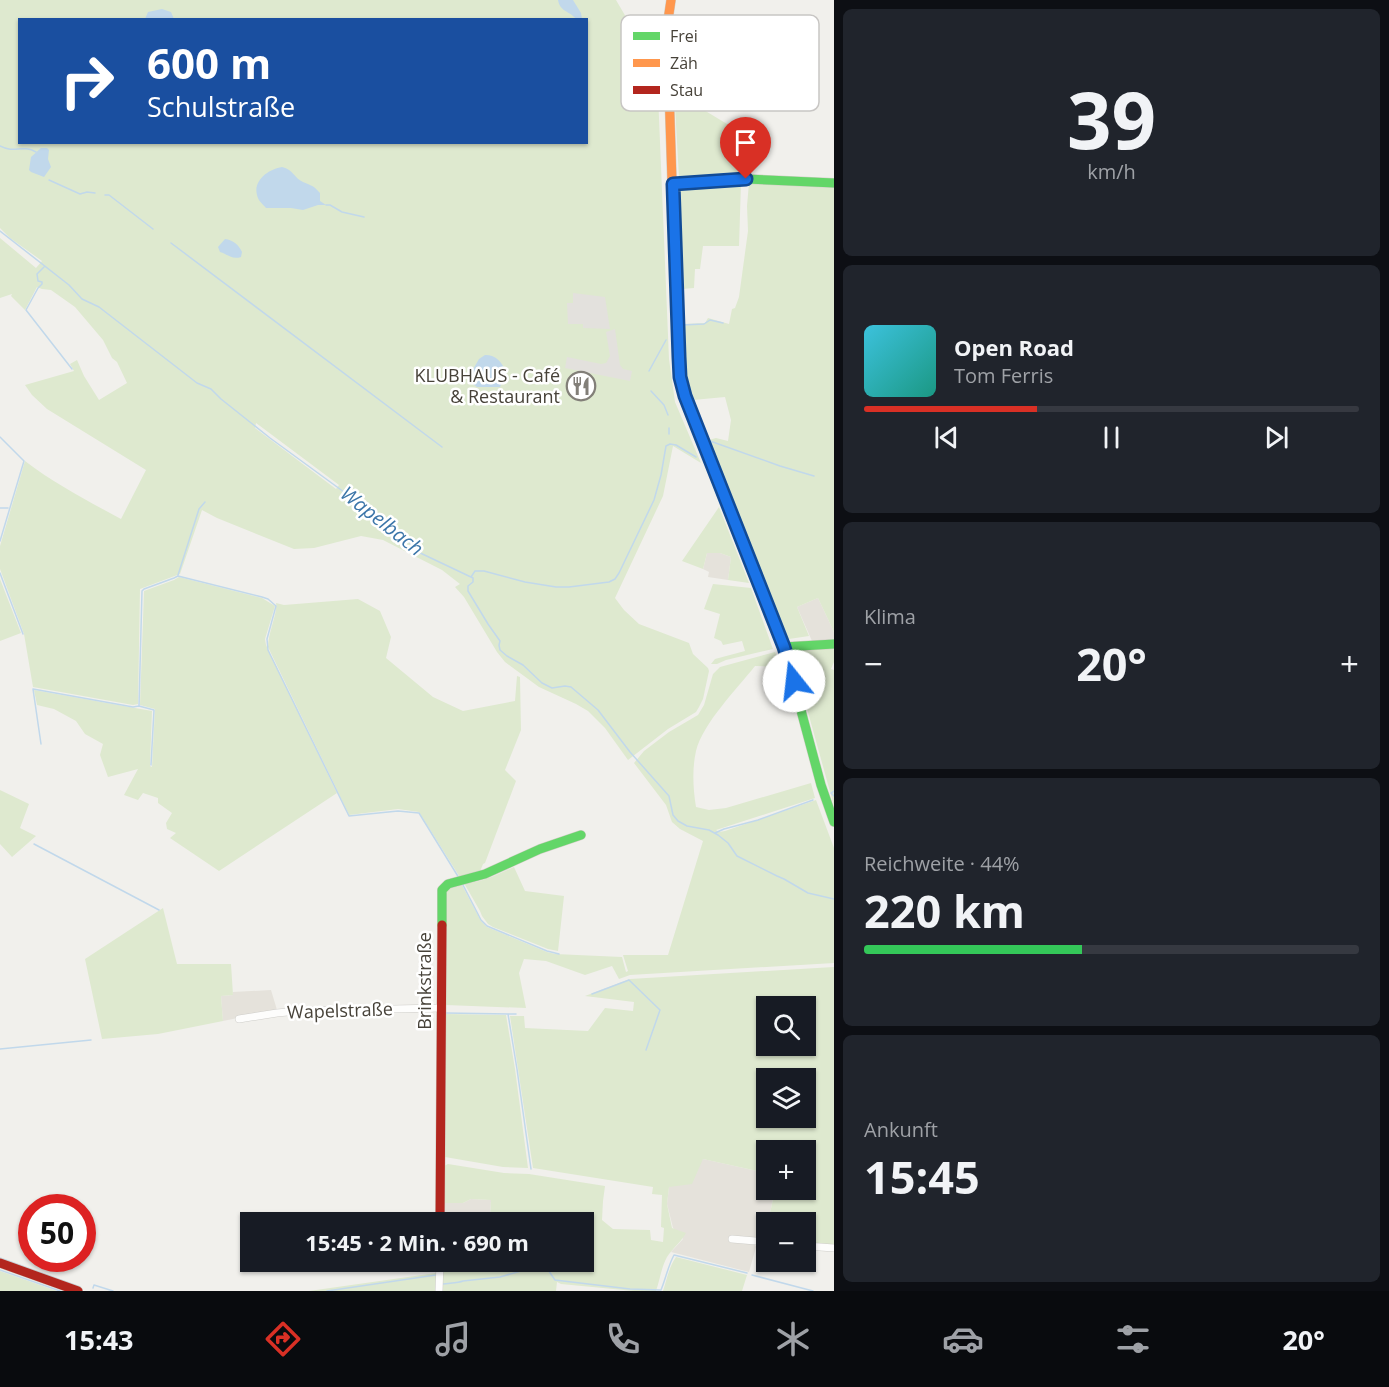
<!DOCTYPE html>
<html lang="de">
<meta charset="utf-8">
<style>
:root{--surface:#171b24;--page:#20242c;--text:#f1f3f6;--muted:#9ea1a6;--line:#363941;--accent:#d93025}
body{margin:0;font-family:"Open Sans",sans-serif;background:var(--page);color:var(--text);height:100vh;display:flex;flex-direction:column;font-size:22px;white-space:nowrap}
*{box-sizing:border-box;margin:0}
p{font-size:20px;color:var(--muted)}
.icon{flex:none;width:33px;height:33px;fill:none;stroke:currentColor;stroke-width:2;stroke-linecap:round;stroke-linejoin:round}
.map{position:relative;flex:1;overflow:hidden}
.side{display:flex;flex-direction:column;gap:9px;padding:9px;background:#0d0f14;width:555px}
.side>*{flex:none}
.guide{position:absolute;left:18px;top:18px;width:570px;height:126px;border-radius:0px;box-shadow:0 2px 4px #0004;background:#1a4fa0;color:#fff;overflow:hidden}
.fabs{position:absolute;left:756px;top:996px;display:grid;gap:12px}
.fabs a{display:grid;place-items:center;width:60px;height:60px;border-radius:0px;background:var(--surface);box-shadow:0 2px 4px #0004;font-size:30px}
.speed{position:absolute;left:18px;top:1194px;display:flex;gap:12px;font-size:30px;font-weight:700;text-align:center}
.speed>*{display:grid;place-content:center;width:78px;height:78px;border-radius:50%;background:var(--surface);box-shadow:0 2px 4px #0004;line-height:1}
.speed .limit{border:9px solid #d22;background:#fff;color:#111}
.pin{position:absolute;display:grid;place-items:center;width:51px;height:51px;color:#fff;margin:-62px -26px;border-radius:50% 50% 50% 0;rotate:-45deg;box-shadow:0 0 6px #0007}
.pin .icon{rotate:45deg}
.me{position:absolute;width:66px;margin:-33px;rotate:344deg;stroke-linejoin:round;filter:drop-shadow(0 0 4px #0008)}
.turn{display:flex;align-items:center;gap:21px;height:126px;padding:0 30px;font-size:27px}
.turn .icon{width:78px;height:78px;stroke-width:2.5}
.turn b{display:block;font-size:42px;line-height:51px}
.big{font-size:45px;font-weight:700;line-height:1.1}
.side .card{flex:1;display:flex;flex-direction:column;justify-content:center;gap:9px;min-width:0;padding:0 21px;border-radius:9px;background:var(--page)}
.side .dial{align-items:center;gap:0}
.dial b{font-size:78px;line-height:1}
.song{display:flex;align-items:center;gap:18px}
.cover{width:72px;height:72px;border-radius:9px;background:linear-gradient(135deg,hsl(190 70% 55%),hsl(170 70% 35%))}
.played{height:6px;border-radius:3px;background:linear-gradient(90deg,var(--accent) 35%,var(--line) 35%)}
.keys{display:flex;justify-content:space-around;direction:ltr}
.heat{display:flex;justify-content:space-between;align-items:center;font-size:33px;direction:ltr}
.charge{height:9px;border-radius:4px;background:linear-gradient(90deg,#34c759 44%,var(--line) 0)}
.trip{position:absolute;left:240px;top:1212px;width:354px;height:60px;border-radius:0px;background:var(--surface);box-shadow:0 2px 4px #0004;font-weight:700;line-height:60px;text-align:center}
.menu{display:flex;height:96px;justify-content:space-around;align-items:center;background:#090b0e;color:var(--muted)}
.menu .icon{width:42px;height:42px}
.menu .on{color:var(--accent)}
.menu b{font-size:27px;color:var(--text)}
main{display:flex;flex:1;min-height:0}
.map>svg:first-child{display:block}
.residential{fill:#e5e2db}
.green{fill:#dee9cf;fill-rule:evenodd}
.parking{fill:#e3e1dd}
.water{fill:#c1d8eb}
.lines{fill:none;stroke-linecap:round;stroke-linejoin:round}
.stream{stroke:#c1d8eb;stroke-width:1.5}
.street-casing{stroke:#cfceca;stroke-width:8}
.fast-casing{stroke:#d0cdc4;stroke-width:10}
.slow-casing{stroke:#d0cdc4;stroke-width:10}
.jam-casing{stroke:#d0cdc4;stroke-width:10}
.street{stroke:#fdfdfc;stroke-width:7}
.fast{stroke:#63d668;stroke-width:9}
.slow{stroke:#ff974d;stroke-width:9}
.jam{stroke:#b3261e;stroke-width:9}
.route-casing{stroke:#114b97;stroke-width:15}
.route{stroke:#1a73e8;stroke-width:10}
.labels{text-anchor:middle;stroke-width:5;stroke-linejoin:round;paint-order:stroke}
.poi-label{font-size:18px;fill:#474239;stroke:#fff;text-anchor:end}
.street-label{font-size:18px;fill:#474239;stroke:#fff}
.water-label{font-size:20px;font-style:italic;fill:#3c76a9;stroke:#fff}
.key{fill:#fff;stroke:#c8c6c4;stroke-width:1.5}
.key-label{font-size:16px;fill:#474239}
</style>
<main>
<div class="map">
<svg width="834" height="1291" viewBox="0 0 834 1291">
<rect width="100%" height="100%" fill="#f1f0ec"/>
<!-- residential -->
<path class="residential" d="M707 553H720L731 557 728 580 708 577 709 572 703 569Z
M818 598 834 632V640L812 641 797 607Z
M271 990 277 1010 223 1021 221 996 233 995V992Z
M703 1159 766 1173V1190H775L768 1222H766V1233L755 1244 756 1247 749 1272 671 1252 683 1239 673 1228 667 1204 669 1187Z
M471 1199 491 1200 490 1222H443L444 1203H463Z"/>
<!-- green -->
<path class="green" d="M0 0H616L657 70 669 359 675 402 701 463 673 446 663 496 615 598 624 610 639 624 689 643 693 654 708 668 709 671 703 699 699 707 696 712 668 729 628 760 605 728 588 711 576 704 539 687 505 662 497 652 464 597 455 587 460 584 442 570 383 540 361 536 314 548 294 549 217 518 202 510 180 574 140 589 138 704 133 705 33 687 24 634 0 569V546L25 461C55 484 88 501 121 519L146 470 47 409 32 395 25 385 74 371 70 364 77 360 84 376 99 400 127 383 117 362 112 358 103 340 75 307 51 290 42 289 37 287 25 310 11 296 12 294 0 298V238L36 268 42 261 10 238 0 228ZM20 20H586V142H20ZM256 423 339 485 336 489 255 428Z
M673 70 681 90 689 101 732 127 743 175 683 180 679 178Z
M741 183 739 246H703L700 269H695L694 288 682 289 679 190 683 188Z
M749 183 834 188V632L818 598 797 607 809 636 789 639 784 636 709 440 716 438 728 441 731 420 725 397 693 400C683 375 684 350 683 324L705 323 708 318 729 324 732 309 735 308 739 297 748 231 747 206Z
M719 507 749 583 728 580 731 557 720 553H707L703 569 682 561Z
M179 577 262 598 275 606 265 639 266 645 337 793 219 871 170 838 176 833 167 829 166 823 172 813 158 803V798L143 793 138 800 124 795 138 769 108 777 100 755 103 744 85 734 76 721 54 709 37 705 34 690 152 711 150 766 152 767 155 709 140 705 144 591 174 580Z
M0 579 21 633 0 641Z
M713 584 751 588 773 649 726 660 717 664H711L715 659 745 651 742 641 723 645 721 641 714 638 720 614 704 609Z
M358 599 380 611 391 637 386 658 433 697 463 711 515 701 517 676 520 677 521 730 505 770 516 781 485 863 483 864 479 874 461 879 419 812 398 809 349 815 268 647C268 633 278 612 276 603L284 605Z
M834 648V662L831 669 834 670V806L791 651Z
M775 652 780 667 755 666C737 689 703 723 696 751 692 769 693 788 696 807L709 810 726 808 811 783 815 798 716 830 719 832 725 831 816 800 834 848V963L630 975 619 979 612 966 585 975 546 961 524 959 519 973 526 1008 446 1005V894L448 889 462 885 481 921 487 927 547 952 555 954 622 957 626 972 628 971 623 955H668L703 841 680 829 672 822 666 805 634 763 644 751 669 732 698 715 704 705 713 674 720 667Z
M0 790 29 804 20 828 36 836 12 857 0 844Z
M514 867 525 891 564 896 558 951 548 949 493 927 488 924 482 916 480 911 464 883C482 883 498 874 514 867Z
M163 908 177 964H231L233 995 221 996 223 1021 158 1034 102 1039 85 959Z
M834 967V1245L806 1243V1222H768L775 1190H806V1150H766V1173L703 1159 692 1184 669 1187 667 1204 672 1228 686 1233C681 1242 673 1248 667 1257 661 1268 660 1280 656 1291H634L561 1284 557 1282 556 1291H443V1262H584V1222H490L491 1200 471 1199 463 1203H444V1166L448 1164 504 1173 529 1174 605 1186 603 1201 602 1220 613 1229 650 1230 651 1240 663 1242 664 1228 661 1227 662 1195 652 1194 653 1187 533 1168 510 1016H524L525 1028 588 1031 605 1008 633 1011 634 1002 585 996 630 979ZM766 1006H806V1046H766ZM766 1078H806V1118H766Z
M446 1014 506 1015 515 1069 528 1168 503 1167 445 1157Z
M676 1257 747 1275 742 1291H663C667 1279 669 1267 676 1257Z
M0 1271 57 1291H0Z
M436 1273V1291H309Z"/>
<!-- parking -->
<path class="parking" d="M573 293 605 297 610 329 583 328V324H568L567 303H573Z
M615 329 620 365 623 369 632 371 630 381 565 368 567 357 601 364 606 363 610 356 606 332Z"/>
<!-- water -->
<path class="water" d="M558 0H573L581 13 582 19H576C570 11 560 12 558 0Z
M162 9 171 12 174 19H145L148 12Z
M41 148H47L49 150 48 159 51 167 44 177 31 172 29 170 31 157Z
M282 167C294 170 294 178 303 182 312 186 313 185 320 193V201L326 205H318L303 210 291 208H266C263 204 258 201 257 195 253 180 269 169 282 167Z
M225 239C233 240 239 245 242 252L241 257C232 260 227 254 220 252L218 247Z
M485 355C497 355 501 362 506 371L500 387H477L473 384 472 371 479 359Z"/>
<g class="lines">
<!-- stream -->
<path class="stream" d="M0 146C15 154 22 144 36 152
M49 180 80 194 87 192 95 193
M105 195H109L153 229
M326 205H330L342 212 364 217
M0 231 69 285 82 299 99 307 197 383 211 389 221 399 270 438 359 503 384 526 397 533 410 543 414 550 473 578V582L468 586V591L488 624 500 641 499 645 500 650 507 656 523 665 542 683 552 688 565 686 571 687 598 710 630 752 669 796 673 815 678 821 687 826 709 830 718 835 728 843 737 856 777 876 784 879 808 893 834 899
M171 243 442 447
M44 267 37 274 38 281 42 282V284L38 288 26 310 72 369
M680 293 681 307
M682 325 704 324 710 320 723 323
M672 334H673
M649 371 666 340
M651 391 664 405 668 415
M689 420 778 646
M669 434V428
M0 437 24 461 0 541
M0 508H8
M0 573 23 634
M178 575 199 509 205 502
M471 577 475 571H484L525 582 556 587H569L609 582 615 579 619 573 654 500 661 475 666 446 670 444 676 445 696 457
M774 608 708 442 710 441 780 466 814 476
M139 706 154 710 151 765
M41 744 33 689 133 707 139 706 142 591 144 589 174 578 178 576 262 597 268 599 276 606 267 639 268 650 349 816 398 811 419 813 459 878
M834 791 831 793 834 796
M715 833 724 829 758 820 813 800
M34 844 159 910
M463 885 481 920 487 926 547 951 559 954
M592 994 629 980 660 1010 646 1050
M445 1013 516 1014
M508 1014 517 1069 531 1169
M0 1049 91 1040
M0 1258 80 1287
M0 1270 60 1291
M752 1275 813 1291
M443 1284C449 1283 458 1283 463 1281L500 1277 542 1265 546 1267 555 1280 630 1289 661 1290C666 1278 668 1266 674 1255L747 1273
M93 1288 94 1285 113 1291
M327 1291 436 1275"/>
<!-- street casing -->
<g class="street-casing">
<path id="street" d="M239 1019 277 1013 298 1011 441 1008
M732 1239 766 1242
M806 1246 834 1248
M439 1291 440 1262"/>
</g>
<!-- fast casing -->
<g class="fast-casing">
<path id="fast" d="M673 184 746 179 834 183
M695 423 784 647 821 785 834 822
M784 647 834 644
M442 925V890L448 884 485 874 540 849 581 835"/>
</g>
<!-- slow casing -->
<g class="slow-casing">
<path id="slow" d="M671 0 667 27 676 305 680 377 685 397 695 423"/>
</g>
<!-- jam casing -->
<g class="jam-casing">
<path id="jam" d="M440 1222 442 925
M0 1263 78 1291"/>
</g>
<!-- street -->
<use href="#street" class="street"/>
<!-- fast -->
<use href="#fast" class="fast"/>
<!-- slow -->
<use href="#slow" class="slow"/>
<!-- jam -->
<use href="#jam" class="jam"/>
</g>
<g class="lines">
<!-- route casing -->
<g class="route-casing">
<path id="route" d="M746 179 673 184 679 357 680 377 685 396 784 647 794 681"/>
</g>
<!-- route -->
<use href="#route" class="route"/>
</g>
<!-- icons -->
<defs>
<g id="restaurant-ring" transform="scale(1.5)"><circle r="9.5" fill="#fff" stroke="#827f78" stroke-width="1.5"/><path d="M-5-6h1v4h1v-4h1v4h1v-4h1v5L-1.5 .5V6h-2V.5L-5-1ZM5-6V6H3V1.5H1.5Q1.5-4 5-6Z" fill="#827f78"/></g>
</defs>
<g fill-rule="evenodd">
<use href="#restaurant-ring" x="581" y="386"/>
</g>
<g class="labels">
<!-- poi labels -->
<g class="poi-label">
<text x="560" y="382">KLUBHAUS - Café<tspan x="560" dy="21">&amp; Restaurant</tspan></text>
</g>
<!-- street labels -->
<g class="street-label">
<text transform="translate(425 981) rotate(-90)" y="6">Brinkstraße</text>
<text transform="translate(340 1011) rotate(-2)" y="6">Wapelstraße</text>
</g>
<!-- water labels -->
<g class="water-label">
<text transform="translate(382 521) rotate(38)" y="7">Wapelbach</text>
</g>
</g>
<!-- legend -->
<rect x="621" y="15" width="198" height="96" rx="9" class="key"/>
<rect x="633" y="32" width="27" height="8" fill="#63d668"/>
<rect x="633" y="59" width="27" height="8" fill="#ff974d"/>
<rect x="633" y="86" width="27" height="8" fill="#b3261e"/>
<g class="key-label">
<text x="670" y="42">Frei</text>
<text x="670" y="69">Zäh</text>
<text x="670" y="96">Stau</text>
</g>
</svg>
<div class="fabs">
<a><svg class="icon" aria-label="search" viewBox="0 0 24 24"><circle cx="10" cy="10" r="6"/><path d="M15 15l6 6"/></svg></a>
<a><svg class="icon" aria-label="layers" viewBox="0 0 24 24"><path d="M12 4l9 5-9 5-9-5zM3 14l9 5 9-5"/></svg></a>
<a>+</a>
<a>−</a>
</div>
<div class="speed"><div class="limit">50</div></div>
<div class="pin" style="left:746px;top:179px;background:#d93025"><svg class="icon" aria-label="arrive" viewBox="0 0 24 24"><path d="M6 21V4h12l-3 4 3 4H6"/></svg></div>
<svg class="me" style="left:794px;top:681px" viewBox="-20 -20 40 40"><circle r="19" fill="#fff"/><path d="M0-13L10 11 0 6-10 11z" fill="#1a73e8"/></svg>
<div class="trip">15:45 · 2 Min. · 690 m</div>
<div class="guide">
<div class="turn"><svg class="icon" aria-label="right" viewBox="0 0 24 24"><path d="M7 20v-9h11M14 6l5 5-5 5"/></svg><div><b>600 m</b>Schulstraße</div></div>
</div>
</div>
<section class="side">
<div class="card dial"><b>39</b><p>km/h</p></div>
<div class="card">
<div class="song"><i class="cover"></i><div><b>Open Road</b><p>Tom Ferris</p></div></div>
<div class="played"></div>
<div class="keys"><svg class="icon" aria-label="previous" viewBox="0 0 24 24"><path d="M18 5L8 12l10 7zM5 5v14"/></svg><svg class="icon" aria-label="pause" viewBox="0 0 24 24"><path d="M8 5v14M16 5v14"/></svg><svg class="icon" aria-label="next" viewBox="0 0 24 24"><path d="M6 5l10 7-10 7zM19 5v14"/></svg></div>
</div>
<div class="card"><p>Klima</p>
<div class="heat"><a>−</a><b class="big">20°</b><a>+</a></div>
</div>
<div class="card"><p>Reichweite · 44%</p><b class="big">220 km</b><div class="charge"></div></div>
<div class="card"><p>Ankunft</p><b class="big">15:45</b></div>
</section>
</main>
<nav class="menu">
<b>15:43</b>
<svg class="icon on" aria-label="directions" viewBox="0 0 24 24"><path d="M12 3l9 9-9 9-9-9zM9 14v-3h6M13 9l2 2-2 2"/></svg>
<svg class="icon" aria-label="music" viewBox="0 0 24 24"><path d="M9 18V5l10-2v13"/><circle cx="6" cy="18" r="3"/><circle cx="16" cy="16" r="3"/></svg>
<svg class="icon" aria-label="phone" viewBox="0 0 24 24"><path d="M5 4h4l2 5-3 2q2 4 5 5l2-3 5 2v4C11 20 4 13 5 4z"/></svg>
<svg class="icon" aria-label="climate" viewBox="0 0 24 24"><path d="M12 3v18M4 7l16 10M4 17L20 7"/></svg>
<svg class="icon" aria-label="car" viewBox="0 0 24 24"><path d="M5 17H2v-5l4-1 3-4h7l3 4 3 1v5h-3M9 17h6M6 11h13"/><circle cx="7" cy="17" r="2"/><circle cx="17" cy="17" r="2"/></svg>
<svg class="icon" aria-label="filters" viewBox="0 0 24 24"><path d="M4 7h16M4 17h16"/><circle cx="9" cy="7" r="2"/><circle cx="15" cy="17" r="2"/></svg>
<b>20°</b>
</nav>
